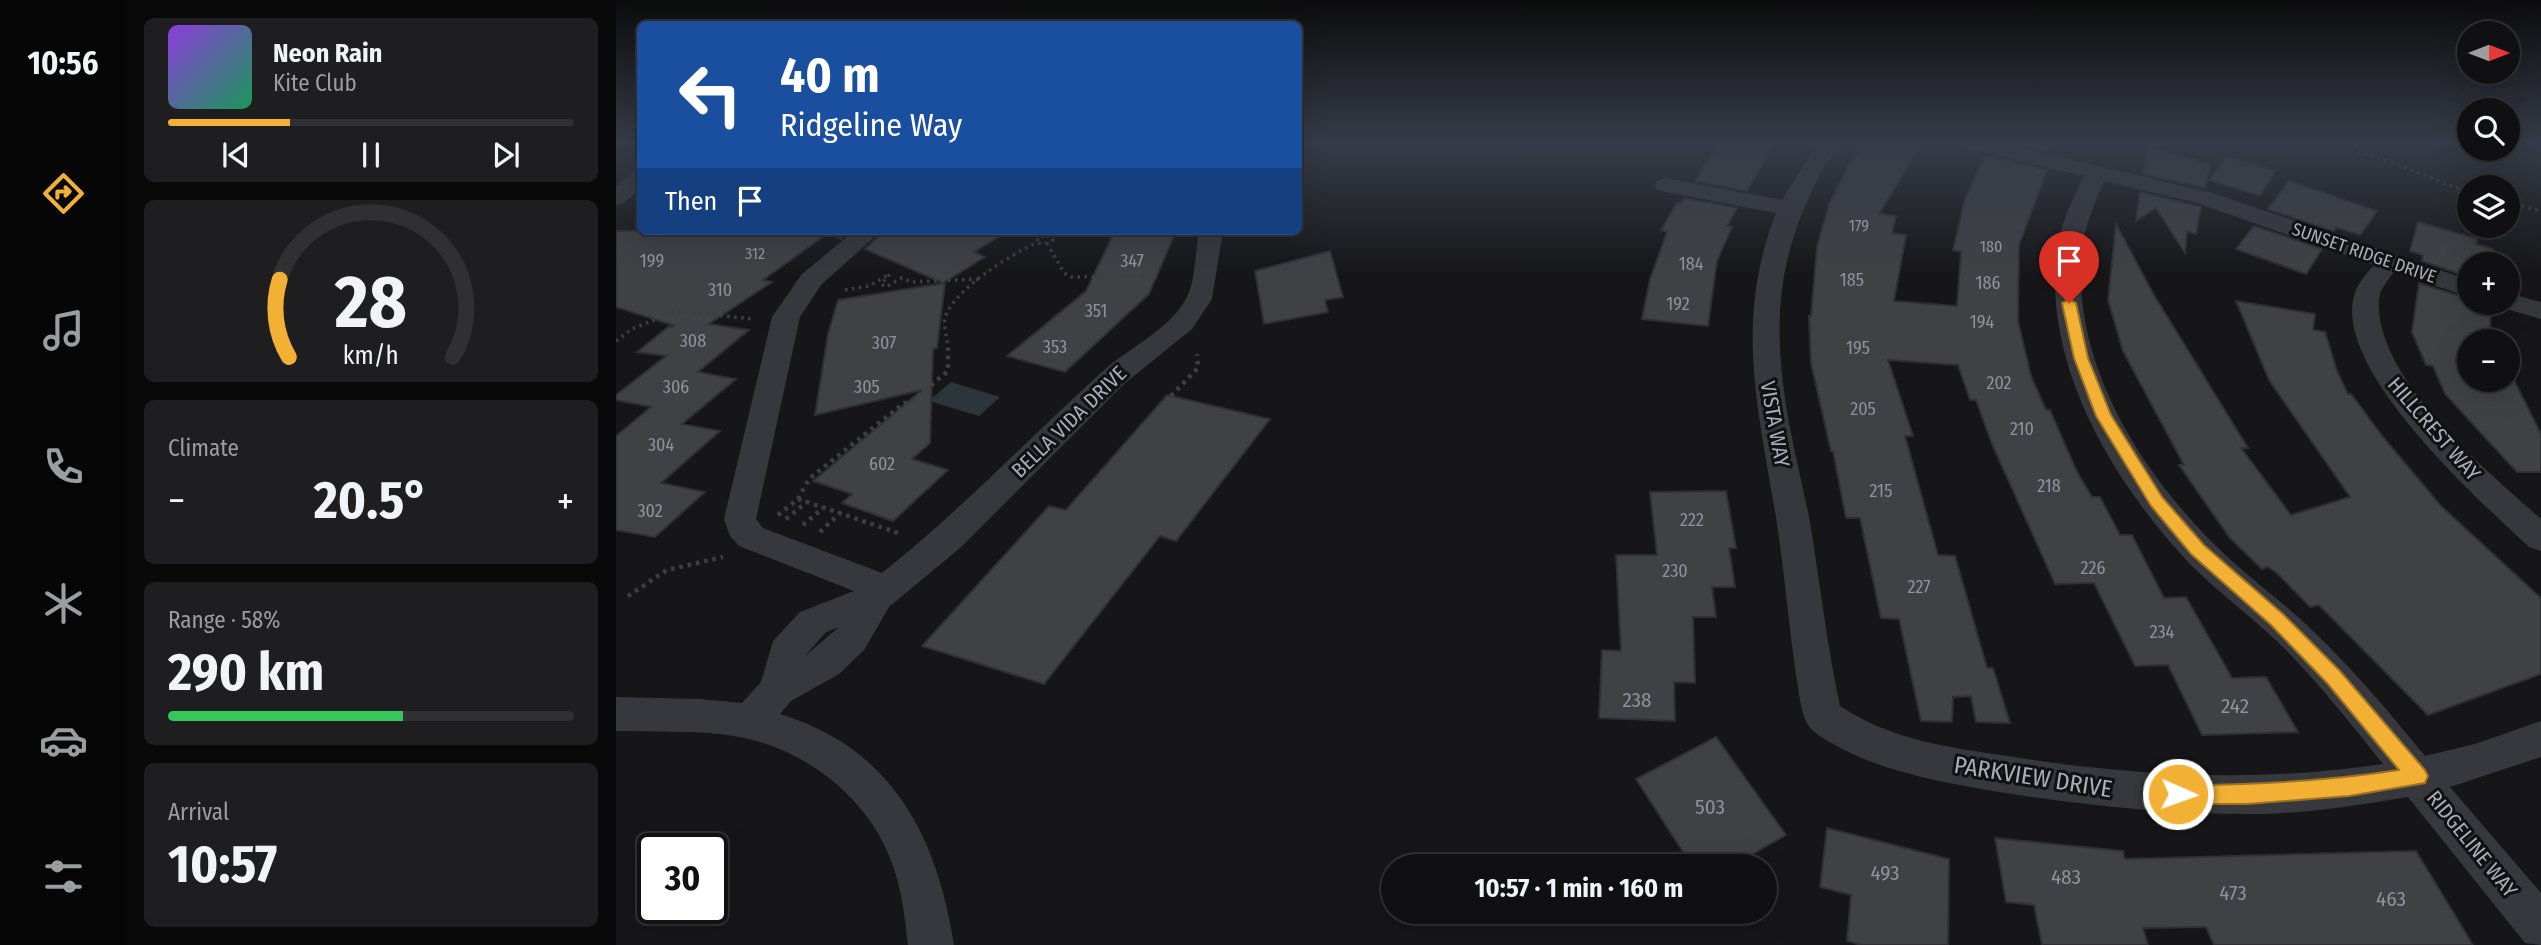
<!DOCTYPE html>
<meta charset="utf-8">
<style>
:root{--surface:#101012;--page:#1e1e20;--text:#f1f3f6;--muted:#9c9d9f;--line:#303032;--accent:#f2b134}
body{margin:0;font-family:"Fira Sans Condensed",sans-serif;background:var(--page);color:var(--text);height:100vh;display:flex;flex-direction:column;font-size:26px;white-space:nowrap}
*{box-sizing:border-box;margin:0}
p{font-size:23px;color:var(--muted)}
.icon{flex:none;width:38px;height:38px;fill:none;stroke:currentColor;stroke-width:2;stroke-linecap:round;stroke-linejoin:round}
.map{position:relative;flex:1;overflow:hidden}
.panel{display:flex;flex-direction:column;gap:18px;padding:18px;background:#09090a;width:490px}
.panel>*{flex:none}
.hud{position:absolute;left:21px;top:21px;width:665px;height:214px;border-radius:10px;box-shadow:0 7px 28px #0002,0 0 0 2px var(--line);background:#1a4fa0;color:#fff;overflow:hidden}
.needle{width:46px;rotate:90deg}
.buttons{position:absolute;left:1841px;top:21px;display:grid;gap:14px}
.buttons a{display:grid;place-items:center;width:63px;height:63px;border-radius:50%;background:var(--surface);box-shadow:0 7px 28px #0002,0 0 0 2px var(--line);font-size:35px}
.speed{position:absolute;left:21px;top:833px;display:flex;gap:14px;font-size:35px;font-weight:700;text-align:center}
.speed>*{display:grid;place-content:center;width:91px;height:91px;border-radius:50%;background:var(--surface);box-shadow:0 7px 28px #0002,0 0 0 2px var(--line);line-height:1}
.speed .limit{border:4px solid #111;border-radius:10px;background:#fff;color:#111}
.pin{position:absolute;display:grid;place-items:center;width:60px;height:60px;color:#fff;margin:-72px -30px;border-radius:50% 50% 50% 0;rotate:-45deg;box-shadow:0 0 7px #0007}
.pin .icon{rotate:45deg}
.me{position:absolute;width:77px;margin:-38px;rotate:92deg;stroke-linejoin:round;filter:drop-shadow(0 0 5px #0008)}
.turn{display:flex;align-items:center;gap:24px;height:147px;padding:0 28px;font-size:32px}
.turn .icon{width:91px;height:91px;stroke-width:2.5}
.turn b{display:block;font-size:49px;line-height:60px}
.then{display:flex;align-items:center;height:66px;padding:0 28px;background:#0003;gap:14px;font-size:26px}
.big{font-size:52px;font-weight:700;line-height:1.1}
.panel .widget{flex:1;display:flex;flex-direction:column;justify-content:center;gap:10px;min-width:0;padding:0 24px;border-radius:10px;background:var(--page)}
.panel .dial{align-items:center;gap:0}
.dial svg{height:182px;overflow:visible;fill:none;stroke:var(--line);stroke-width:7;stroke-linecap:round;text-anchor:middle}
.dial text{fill:var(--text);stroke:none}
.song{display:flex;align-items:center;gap:21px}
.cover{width:84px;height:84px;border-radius:10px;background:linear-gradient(135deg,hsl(270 70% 55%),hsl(150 70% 35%))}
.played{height:7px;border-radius:4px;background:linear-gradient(90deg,var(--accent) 30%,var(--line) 30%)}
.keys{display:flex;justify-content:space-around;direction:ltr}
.heat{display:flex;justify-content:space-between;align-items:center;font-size:38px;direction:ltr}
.charge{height:10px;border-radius:5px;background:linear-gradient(90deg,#34c759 58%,var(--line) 0)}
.trip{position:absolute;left:765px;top:854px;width:396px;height:70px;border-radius:35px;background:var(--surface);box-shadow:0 7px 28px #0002,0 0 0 2px var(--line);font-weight:700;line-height:70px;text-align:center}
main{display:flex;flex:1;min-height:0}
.tabs{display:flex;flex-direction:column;width:126px;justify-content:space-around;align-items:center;background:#060607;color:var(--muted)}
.tabs .icon{width:49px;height:49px}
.tabs .current{color:var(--accent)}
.tabs b{font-size:32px;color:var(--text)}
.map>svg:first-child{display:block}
.water{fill:#2c353c}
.building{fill:#404145;stroke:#303034;stroke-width:2}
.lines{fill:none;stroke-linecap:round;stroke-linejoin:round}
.path-far1{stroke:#3d3f44;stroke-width:3.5;stroke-dasharray:2.5 4.5;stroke-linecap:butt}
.path{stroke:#3d3f44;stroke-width:4.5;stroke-dasharray:3.5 5;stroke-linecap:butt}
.street{fill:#37383d;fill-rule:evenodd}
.route{fill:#f2b134;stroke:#9d7322;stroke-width:2}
.labels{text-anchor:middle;stroke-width:6;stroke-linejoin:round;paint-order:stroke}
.far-number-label{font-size:16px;fill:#8e929b}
.far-street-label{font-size:18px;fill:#a8adb8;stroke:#111113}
.number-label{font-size:18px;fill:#8e929b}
.street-label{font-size:21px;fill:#a8adb8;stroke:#111113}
.near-number-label{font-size:21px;fill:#8e929b}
.near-street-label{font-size:24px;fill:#a8adb8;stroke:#111113}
</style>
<main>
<nav class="tabs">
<b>10:56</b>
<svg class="icon current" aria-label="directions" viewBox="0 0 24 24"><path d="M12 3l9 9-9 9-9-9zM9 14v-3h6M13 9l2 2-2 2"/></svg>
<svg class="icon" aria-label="music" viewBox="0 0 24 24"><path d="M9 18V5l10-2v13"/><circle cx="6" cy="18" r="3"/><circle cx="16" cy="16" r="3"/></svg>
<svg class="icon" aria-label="phone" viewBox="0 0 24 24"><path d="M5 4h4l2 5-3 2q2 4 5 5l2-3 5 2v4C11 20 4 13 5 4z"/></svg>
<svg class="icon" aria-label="climate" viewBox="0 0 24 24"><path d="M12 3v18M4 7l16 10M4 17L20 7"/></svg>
<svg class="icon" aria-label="car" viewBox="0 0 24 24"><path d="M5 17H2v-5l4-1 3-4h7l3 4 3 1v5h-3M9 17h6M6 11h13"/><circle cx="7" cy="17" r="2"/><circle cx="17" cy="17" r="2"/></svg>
<svg class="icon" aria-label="filters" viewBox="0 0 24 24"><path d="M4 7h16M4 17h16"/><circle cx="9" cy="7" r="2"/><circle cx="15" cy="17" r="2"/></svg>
</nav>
<section class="panel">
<div class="widget">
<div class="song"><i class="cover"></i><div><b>Neon Rain</b><p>Kite Club</p></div></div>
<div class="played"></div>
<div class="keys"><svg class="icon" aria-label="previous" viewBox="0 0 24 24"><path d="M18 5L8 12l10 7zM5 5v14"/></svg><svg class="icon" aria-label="pause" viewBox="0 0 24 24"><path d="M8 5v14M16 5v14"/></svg><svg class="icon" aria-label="next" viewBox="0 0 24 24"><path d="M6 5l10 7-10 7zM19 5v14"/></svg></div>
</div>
<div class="widget dial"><svg viewBox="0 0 100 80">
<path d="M14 69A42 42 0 1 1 86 69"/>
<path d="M14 69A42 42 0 0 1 10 35" stroke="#f2b134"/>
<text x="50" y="56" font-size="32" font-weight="700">28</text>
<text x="50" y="72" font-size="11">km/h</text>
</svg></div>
<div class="widget"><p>Climate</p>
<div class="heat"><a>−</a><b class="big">20.5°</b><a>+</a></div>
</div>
<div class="widget"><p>Range · 58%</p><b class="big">290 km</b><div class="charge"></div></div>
<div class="widget"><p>Arrival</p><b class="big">10:57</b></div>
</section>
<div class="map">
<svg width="1925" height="945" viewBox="0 0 1925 945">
<rect width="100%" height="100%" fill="#161618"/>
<!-- water -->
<path class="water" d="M335 382 384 397 363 416 313 401Z"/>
<!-- building -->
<path class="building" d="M1103 143H1158L1131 191 1079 181Z
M1250 143H1274L1302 149 1263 214 1280 216 1276 233 1290 235 1278 301 1341 306 1345 252 1337 250 1349 199 1369 155 1431 170 1403 245 1402 321 1415 376 1430 410H1434L1461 472 1476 497H1484L1504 535H1516L1548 598 1570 597 1616 678 1650 677 1682 732 1586 735 1552 665 1519 666 1478 583 1439 584 1376 444 1360 400H1354L1342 365 1272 360 1297 436H1289L1322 555 1339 556 1371 668H1377L1394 723 1360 722 1355 696 1337 697 1336 722 1305 721 1283 619 1265 618 1244 518H1230L1217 451H1215L1195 363 1193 316H1195L1201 247 1213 204 1233 165Z
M1395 143H1441L1437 153Z
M1532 146 1594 165 1589 188 1527 174Z
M1610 156 1659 171 1644 196 1594 180Z
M1673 181 1761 211 1744 235 1720 227 1718 231 1652 209Z
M1524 192 1585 207 1580 234 1571 231 1569 253 1540 208 1520 221Z
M1068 198 1121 208 1111 226 1116 227 1101 261 1092 326 1026 319 1034 279 1051 232 1045 230 1061 203H1065Z
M1802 222 1861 239 1860 244 1877 249V264H1853V277L1806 261 1807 255 1794 251Z
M1500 224 1538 295 1632 448H1625L1675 515 1734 497 1653 380 1620 301 1699 314 1697 330 1709 332 1721 371 1732 394H1735L1767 437 1825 506 1925 598V674L1812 715 1703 605 1694 607 1662 574 1652 567 1646 569 1614 538 1563 465H1568L1507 351 1492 300Z
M1638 226 1706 249 1690 274 1620 249Z
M0 231H234L225 239 212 233 147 280 156 282 93 324 133 330 82 372 120 379 66 424 104 431 45 483 89 492 39 537 0 530V436L35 407 0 400V395L50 356 21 352 52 327 59 326 0 307Z
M268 231H392L358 252 369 257 327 283 249 249Z
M499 231H560L533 294 449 372 391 356 470 291Z
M714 251 727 297 709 300 712 312 648 324 639 271Z
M329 283 321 348 317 349 314 443 296 459 332 470 277 521 226 503 236 494 197 481 306 390 199 415 212 334 222 300Z
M1803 283 1853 299V303H1875L1874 333 1878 341H1853V380H1892V368L1925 434V472H1901L1829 394 1817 366 1810 365 1796 332Z
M551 395 654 419 560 541 544 536 428 684 306 646 433 506 450 510Z
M1110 491 1120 548H1113L1119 587H1096L1100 617H1077L1079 683 1058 682 1059 721 983 718 986 650 1005 651 1000 555H1041L1034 492Z
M1100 737 1170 835 1116 866H1076L1020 779Z
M1211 828 1333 859 1332 945H1245L1231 941 1235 895 1204 887Z
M1379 838 1507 851 1509 859 1800 851 1857 945H1598L1590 927 1527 928 1532 945H1426L1418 905 1390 902Z"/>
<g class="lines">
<!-- path-far1 -->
<path class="path-far1" d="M1715 143 1786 166 1853 193
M1892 203 1925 211
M431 235 437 240 429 244 420 243 423 237Z
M431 243 448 273 455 277 544 276
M229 290 253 286 274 274 265 284 270 287 286 278 295 282 363 279
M0 341 16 329 60 311 137 319
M332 350C332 340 327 327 329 318 337 290 394 255 420 243"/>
<!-- path -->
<path class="path" d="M555 396 582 368 581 354
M182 499 285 534
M162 515 182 499 193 479 288 403 293 404 332 371V348
M170 519 191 502
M187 525 207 508
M204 532 224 513
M12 596 51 570 107 557"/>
<!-- street -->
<path class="street" d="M1201 143H1223C1161 240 1153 316 1174 428 1180 460 1188 491 1194 522 1204 584 1211 645 1224 706 1275 740 1332 747 1391 756 1516 776 1641 783 1767 764 1736 725 1705 686 1670 650 1640 620 1605 595 1575 565 1499 485 1426 366 1441 251 1444 225 1456 200 1468 176L1350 148 1347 143H1385L1597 193 1853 280V297L1778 272C1772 280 1764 289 1763 300 1758 378 1871 471 1925 519V551L1913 547C1863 500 1718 371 1738 296 1741 284 1750 274 1758 265L1581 203 1488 181C1479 203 1468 227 1466 251 1455 362 1524 471 1600 546 1630 576 1665 600 1696 630 1737 669 1773 712 1809 756L1859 744 1925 721V757L1834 787 1925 893V945L1909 943 1792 797C1745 805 1698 812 1650 814 1560 815 1472 806 1383 792 1326 782 1270 773 1219 745 1210 740 1197 733 1192 725 1184 711 1183 691 1180 675 1172 620 1168 565 1159 511 1141 405 1119 317 1160 213L1050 192 1042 190 1038 185 1042 180 1050 178 1166 200Z
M24 170V189L8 203 0 205V186L16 172Z
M238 231H265L205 285 184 317 140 519 147 528 266 573C344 511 412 439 486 372 512 348 552 331 570 299 580 280 579 252 583 231H607L596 299 576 329 508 384 344 548 273 607 248 650 223 674 175 701 164 714C276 748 321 836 338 945H292C289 918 286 891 277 866 254 798 188 747 118 736 79 730 39 732 0 731V697L84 699 126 703 145 682 157 641 184 612 238 591 123 546 114 536 108 519 156 317 186 274ZM223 627 189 656 210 632Z
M1892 293 1925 302V319L1883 307 1880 303H1892Z"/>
</g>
<!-- sky -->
<linearGradient id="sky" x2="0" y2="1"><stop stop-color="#0c0c0d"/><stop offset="0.52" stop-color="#363c48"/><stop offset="1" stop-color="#363c48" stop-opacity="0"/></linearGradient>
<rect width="1925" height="275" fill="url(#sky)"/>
<!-- route -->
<path class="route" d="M1453 299 1460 303 1472 358 1495 415 1546 497 1588 545 1667 614 1724 671 1809 770 1812 776 1809 783 1733 796 1631 804H1562L1554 801 1551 794 1554 787 1562 785C1636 785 1710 781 1783 770L1711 683 1655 625 1575 554 1535 506 1480 416 1458 358 1446 303Z"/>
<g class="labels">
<!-- far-number labels -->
<g class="far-number-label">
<text x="1243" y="231">179</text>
<text x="1375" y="252">180</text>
<text x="139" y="259">312</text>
</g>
<!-- far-street labels -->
<g class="far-street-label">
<text transform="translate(1748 253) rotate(19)" y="6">SUNSET RIDGE DRIVE</text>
</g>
<!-- number labels -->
<g class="number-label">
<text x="36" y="267">199</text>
<text x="516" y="267">347</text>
<text x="1075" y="270">184</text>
<text x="1236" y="286">185</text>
<text x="1372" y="289">186</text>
<text x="104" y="296">310</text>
<text x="1062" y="310">192</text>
<text x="480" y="317">351</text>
<text x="1366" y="328">194</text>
<text x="77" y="347">308</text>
<text x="268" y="349">307</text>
<text x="439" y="353">353</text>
<text x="1242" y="354">195</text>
<text x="1383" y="389">202</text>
<text x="60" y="393">306</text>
<text x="251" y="393">305</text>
<text x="1247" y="415">205</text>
<text x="1406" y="435">210</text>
<text x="45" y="451">304</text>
<text x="266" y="470">602</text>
<text x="1433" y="492">218</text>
<text x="1265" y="497">215</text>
<text x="34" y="517">302</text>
<text x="1076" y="526">222</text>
<text x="1477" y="574">226</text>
<text x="1059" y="577">230</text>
<text x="1303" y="593">227</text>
<text x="1546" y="638">234</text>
</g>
<!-- street labels -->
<g class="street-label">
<text transform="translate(453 422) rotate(-44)" y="7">BELLA VIDA DRIVE</text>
<text transform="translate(1159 424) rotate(80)" y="7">VISTA WAY</text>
<text transform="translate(1818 429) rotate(49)" y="7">HILLCREST WAY</text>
<text transform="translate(1856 844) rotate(51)" y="7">RIDGELINE WAY</text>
</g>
<!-- near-number labels -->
<g class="near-number-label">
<text x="1021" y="707">238</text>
<text x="1619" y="713">242</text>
<text x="1094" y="814">503</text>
<text x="1269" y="880">493</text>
<text x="1450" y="884">483</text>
<text x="1617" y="900">473</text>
<text x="1775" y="906">463</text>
</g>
<!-- near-street labels -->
<g class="near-street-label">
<text transform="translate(1417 777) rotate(9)" y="8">PARKVIEW DRIVE</text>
</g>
</g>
</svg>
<div class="buttons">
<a><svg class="needle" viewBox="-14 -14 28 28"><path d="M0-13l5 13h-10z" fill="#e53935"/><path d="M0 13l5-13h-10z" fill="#9c9d9f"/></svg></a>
<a><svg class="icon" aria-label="search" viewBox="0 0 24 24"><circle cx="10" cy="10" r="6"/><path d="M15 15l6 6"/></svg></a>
<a><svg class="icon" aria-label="layers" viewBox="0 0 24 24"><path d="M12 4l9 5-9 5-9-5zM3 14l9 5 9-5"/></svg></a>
<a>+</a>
<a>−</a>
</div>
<div class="speed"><div class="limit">30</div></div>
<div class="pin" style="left:1453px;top:303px;background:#d93025"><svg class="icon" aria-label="arrive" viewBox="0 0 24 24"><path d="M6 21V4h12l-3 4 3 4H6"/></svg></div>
<svg class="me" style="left:1562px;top:794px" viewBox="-20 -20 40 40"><circle r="17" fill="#f2b134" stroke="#fff" stroke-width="3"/><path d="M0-11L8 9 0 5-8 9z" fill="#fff"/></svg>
<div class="trip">10:57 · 1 min · 160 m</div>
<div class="hud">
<div class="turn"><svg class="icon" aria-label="left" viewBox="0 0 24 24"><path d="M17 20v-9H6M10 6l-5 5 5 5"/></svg><div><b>40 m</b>Ridgeline Way</div></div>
<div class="then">Then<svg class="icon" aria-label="arrive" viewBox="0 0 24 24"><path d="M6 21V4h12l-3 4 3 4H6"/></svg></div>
</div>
</div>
</main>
